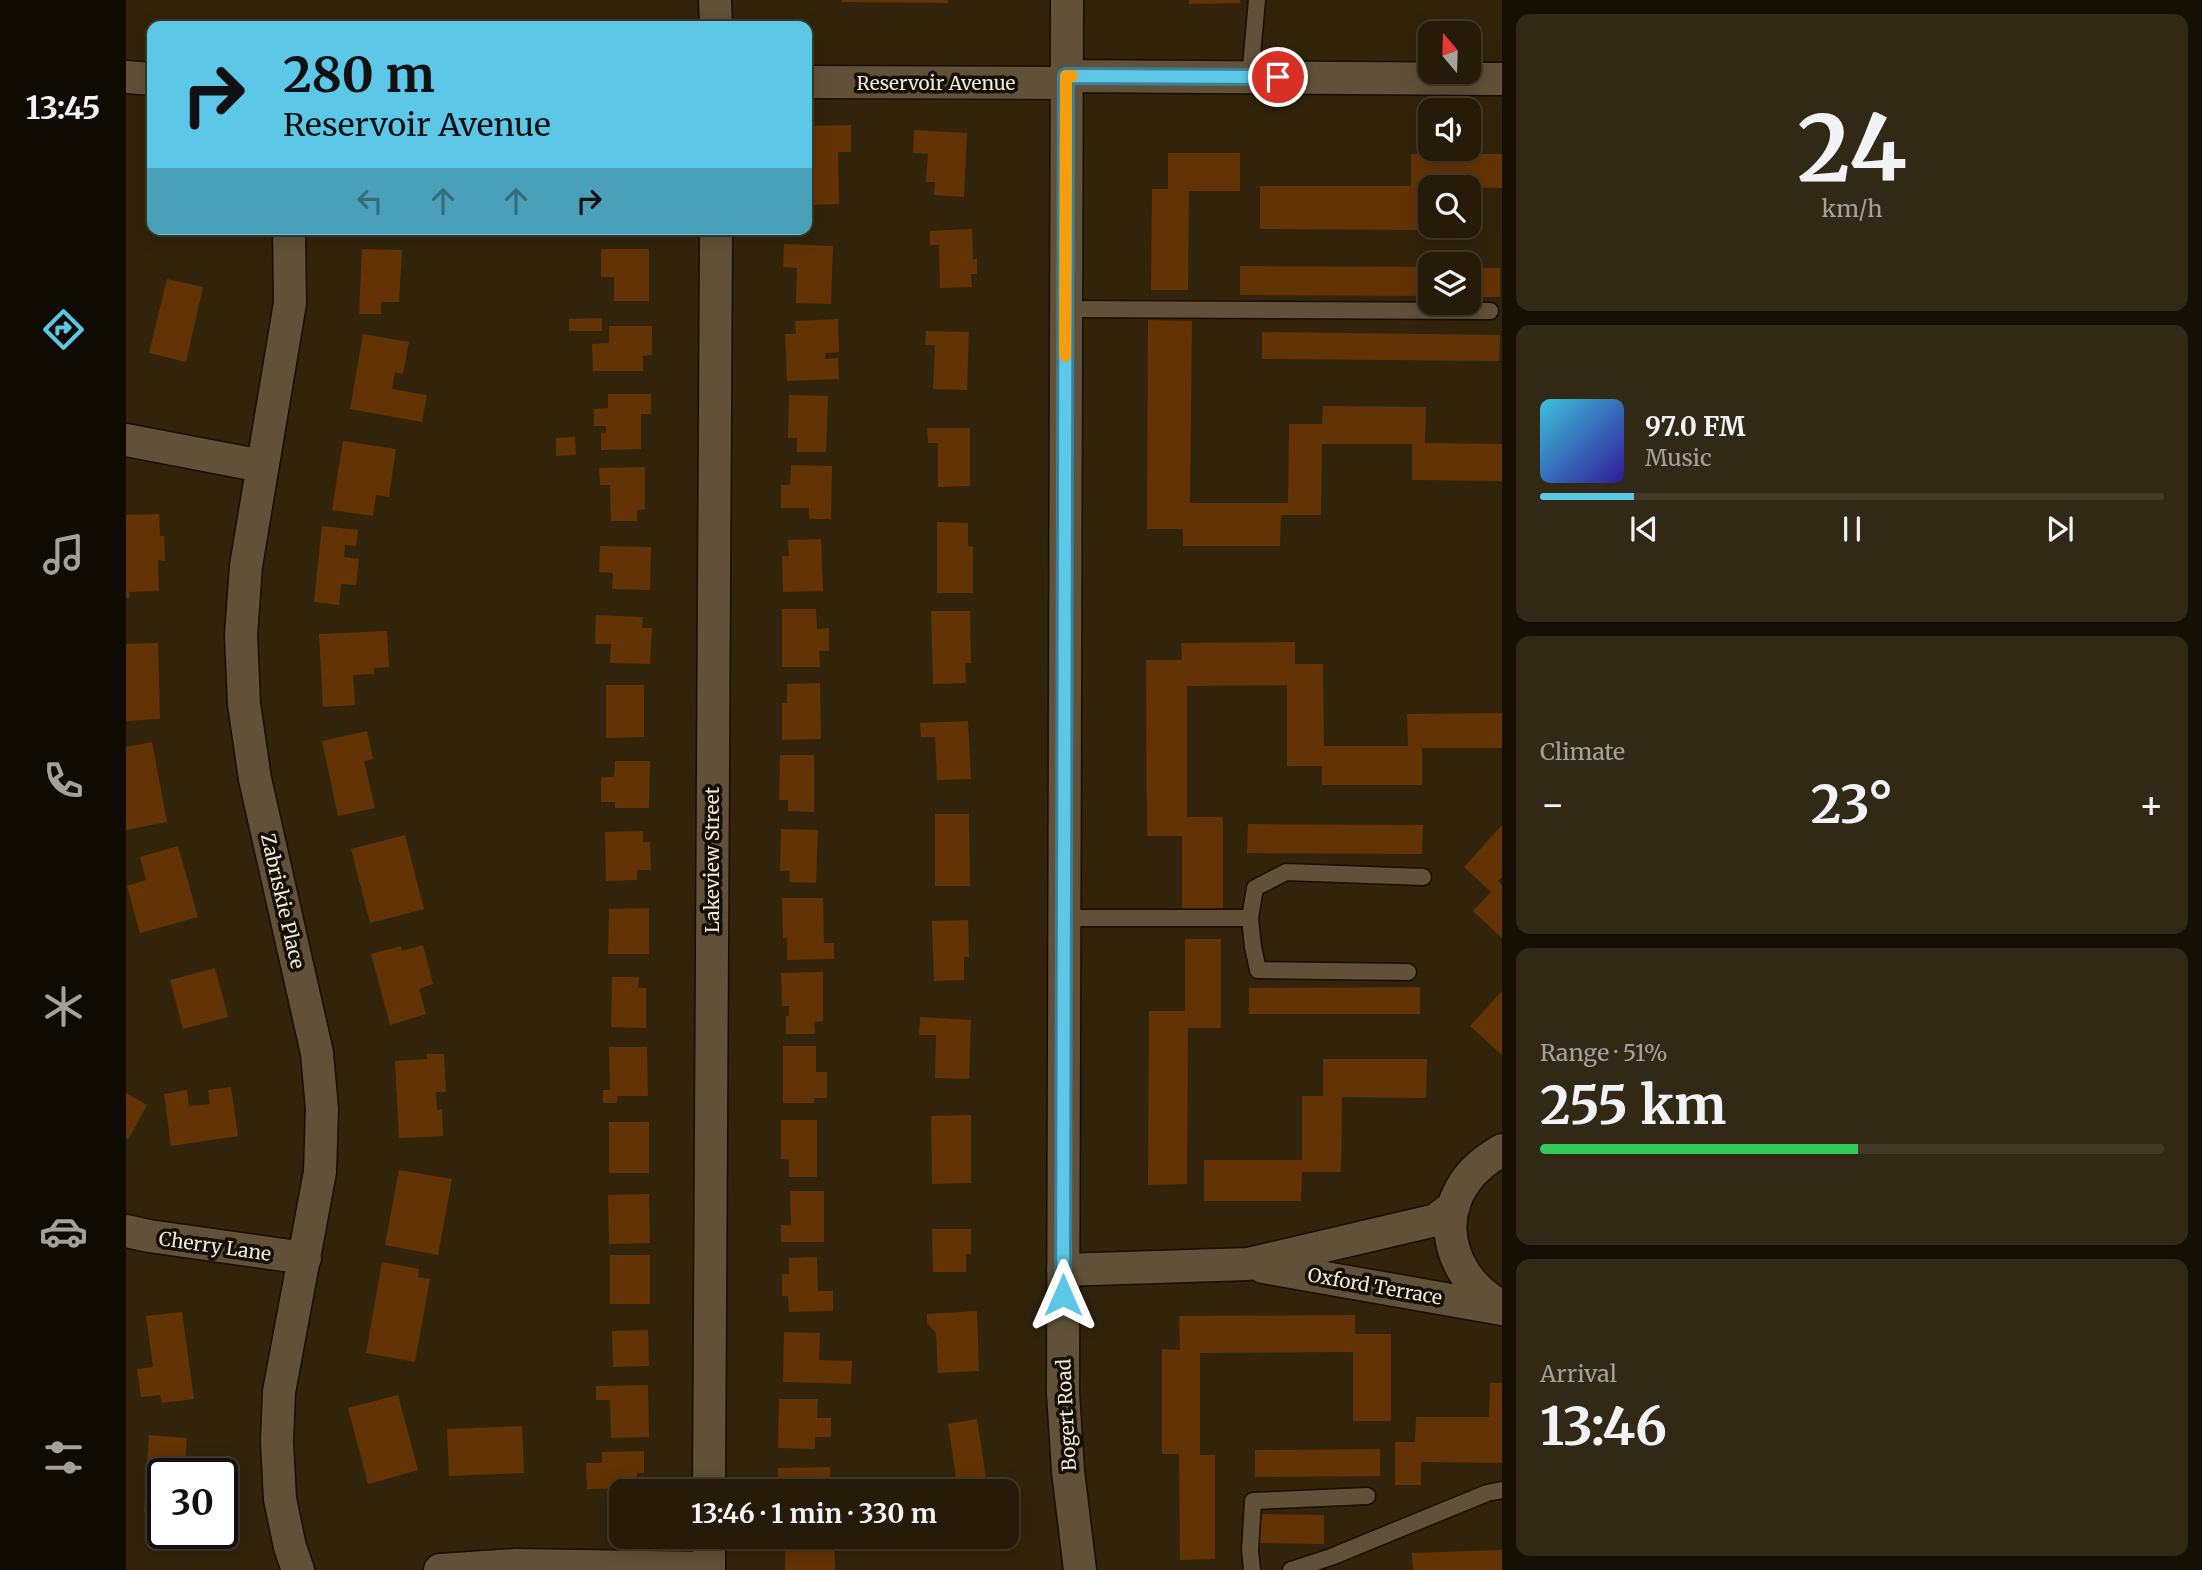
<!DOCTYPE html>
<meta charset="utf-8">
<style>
:root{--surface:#261b08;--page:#322816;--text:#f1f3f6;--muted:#a4a19c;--line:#423929;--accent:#5dc7e8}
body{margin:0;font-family:Merriweather,serif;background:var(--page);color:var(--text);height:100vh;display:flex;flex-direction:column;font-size:26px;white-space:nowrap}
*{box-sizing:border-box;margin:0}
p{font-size:23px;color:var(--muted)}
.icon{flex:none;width:38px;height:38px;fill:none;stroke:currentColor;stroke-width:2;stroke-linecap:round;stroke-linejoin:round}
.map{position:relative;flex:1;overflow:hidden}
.panel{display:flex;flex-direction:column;gap:14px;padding:14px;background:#150f04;width:700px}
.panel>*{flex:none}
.banner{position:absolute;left:21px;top:21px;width:665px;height:214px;border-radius:14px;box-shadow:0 4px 18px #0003,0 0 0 2px var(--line);background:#5dc7e8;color:#111;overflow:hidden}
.needle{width:46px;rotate:341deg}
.fabs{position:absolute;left:1292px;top:21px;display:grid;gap:14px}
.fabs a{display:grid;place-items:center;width:63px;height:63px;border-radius:14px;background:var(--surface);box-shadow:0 4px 18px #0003,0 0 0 2px var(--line);font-size:35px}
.speed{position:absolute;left:21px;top:1458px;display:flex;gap:14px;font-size:35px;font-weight:700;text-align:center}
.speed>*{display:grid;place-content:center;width:91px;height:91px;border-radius:50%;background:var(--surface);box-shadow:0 4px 18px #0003,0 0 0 2px var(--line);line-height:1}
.speed .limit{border:4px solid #111;border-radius:10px;background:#fff;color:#111}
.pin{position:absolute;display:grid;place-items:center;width:60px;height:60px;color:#fff;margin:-30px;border:4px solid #fff;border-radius:50%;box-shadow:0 2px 7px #0007}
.me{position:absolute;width:77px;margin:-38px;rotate:0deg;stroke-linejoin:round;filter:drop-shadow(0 0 5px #0008)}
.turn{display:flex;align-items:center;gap:24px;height:147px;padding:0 21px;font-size:32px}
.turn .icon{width:91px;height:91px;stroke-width:2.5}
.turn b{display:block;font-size:49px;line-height:60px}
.lanes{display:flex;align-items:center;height:66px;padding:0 21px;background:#0003;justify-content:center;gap:35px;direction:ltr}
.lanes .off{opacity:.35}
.big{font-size:52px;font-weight:700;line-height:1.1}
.panel .tile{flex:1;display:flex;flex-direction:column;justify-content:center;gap:10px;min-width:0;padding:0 24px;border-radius:14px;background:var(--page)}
.panel .dial{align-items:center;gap:0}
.dial b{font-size:91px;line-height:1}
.song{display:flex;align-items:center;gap:21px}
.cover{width:84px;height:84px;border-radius:10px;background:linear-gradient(135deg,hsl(190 70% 55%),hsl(250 70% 35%))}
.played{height:7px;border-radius:4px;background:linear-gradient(90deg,var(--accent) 15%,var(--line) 15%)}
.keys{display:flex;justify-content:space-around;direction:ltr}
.heat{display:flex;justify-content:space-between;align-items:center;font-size:38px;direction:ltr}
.charge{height:10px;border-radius:5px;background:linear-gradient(90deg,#34c759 51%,var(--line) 0)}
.trip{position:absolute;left:483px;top:1479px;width:410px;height:70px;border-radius:14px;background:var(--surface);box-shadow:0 4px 18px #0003,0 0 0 2px var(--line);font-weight:700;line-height:70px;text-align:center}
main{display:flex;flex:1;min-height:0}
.tabs{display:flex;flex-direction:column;width:126px;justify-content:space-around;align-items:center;background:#0f0b03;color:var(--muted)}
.tabs .icon{width:49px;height:49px}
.tabs .active{color:var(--accent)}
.tabs b{font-size:32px;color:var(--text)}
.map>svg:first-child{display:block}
.building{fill:#643305}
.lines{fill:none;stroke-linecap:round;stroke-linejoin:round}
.service-casing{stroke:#190d00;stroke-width:19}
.minor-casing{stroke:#190d00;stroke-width:35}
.service{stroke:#605138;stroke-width:16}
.minor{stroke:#605138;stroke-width:32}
.route-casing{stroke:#3c8197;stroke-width:18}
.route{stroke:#5dc7e8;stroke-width:12}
.slow{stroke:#f59e0b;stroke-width:12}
.labels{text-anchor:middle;stroke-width:7;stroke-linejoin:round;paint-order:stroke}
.street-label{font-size:19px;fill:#f2eadb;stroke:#150f05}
</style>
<main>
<nav class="tabs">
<b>13:45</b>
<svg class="icon active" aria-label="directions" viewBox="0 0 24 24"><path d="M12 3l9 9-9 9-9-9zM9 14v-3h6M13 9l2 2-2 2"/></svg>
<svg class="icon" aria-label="music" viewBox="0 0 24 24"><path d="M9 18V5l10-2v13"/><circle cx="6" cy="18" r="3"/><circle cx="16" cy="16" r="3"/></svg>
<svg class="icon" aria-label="phone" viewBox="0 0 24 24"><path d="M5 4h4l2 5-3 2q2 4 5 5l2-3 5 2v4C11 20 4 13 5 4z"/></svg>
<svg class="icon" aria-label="climate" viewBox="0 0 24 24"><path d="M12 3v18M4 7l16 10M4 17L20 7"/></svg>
<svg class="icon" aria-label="car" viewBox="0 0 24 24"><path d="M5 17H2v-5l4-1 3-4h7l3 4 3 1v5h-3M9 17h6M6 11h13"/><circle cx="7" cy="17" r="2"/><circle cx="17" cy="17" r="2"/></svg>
<svg class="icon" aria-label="filters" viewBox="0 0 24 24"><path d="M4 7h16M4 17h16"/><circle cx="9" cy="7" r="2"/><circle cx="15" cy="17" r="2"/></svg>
</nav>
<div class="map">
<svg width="1376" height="1570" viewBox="0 0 1376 1570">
<rect width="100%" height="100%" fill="#32240b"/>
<!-- building -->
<path class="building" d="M716 0H822V3L716 2Z
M1063 0H1114L1115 3 1063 4Z
M725 125V152H712L713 204 681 205V126Z
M788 130 841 133 838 197 808 195 809 182H800L802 154 787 153Z
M1042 153H1114V191H1063L1062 290H1025L1026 189H1042Z
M1285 154H1376V188L1293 187 1292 230 1134 229V186H1285Z
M846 229 847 259H851V274H845L846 287 814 288 813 245H804V231Z
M658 244 707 246 705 304 670 303 671 268 657 267Z
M236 249 276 250 273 302H255V314H233Z
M475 249H523V301H488V277H475Z
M1114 266 1304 267V296L1114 295Z
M1342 268H1374V297H1342Z
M41 279 77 287 60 362 23 353Z
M476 318V331H443V319Z
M712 319 713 352 699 353V359L712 358 713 379 661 381 659 334H670L669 321Z
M1022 320 1066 321 1064 503H1162L1163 424H1196L1197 406 1300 407 1299 443 1376 444V481L1286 480V444H1196L1195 515H1155L1154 546H1057V529H1021Z
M483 326H526V355L517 356V371H467L466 344 483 343Z
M800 331 843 332 841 390 807 389 809 345H799Z
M1136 332 1374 335 1373 361 1136 359Z
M237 334 283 342 277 374 269 372 266 389 301 395 296 422 224 409Z
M482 394H525V414H515V449L475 450V433H480V426H468V409L482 408Z
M663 395 702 396 700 452H671V438H662Z
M801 428H844V486L812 487V443H802Z
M449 437 450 455 430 456V438Z
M217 441 270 449 263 497 250 495 247 516 206 510Z
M665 465 706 466 705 519H683V508H655V485H664Z
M519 467V509L511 510V521H485L484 485H474L473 468Z
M33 514 34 536H38L39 561 32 560 33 591 3 592 4 597 0 598V515Z
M811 522 842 523V546L847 547V593H811Z
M196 526 232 530 230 546 219 545 218 557 233 559 230 585 215 584 213 605 188 602Z
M695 539 697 591 657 592 656 556H663L662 540Z
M474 546 525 547 524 590 486 589 487 573 473 572Z
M656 609H690L691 629 703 628V651H693L694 667H656Z
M805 611H844L845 663H839L840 683 807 684Z
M470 615 517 617 516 628H526L524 664 484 663 485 644H469Z
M261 631 263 667 248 668V674L227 675 229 705 197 707 193 634Z
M1169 642V664H1197L1198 746H1282L1281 714 1376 713V748H1296V785H1196V766H1161V685L1061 686V817H1097V908H1056V836H1021L1020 660H1056L1055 643Z
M32 643 34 719 0 721V644Z
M694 683 695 739 656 740V703H661V684Z
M480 685H518V737L480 738Z
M842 721 845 779 811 780 809 737H795L794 723Z
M241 731 247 759 238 761 249 808 212 816 196 741Z
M26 742 41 822 0 830V747Z
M654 755H688V812L662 811V800H653Z
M489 761H524L523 808H489V802H475V777H488Z
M809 814H843L844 886H809Z
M1122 824 1297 825 1296 854 1121 853Z
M1376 825V877L1372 881 1376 885V938L1347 911 1365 892 1338 867Z
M655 829 692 830 690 883 663 882 664 871H654Z
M517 831V842H524L525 870H511V880L480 881 479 832Z
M279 835 298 909 244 923 225 849Z
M52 846 72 917 14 933 1 886 20 880 14 857Z
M656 898H697L698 943H708V959L661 960V938H657Z
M523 908V954H482L483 909Z
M842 920 843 957H838V980L808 981 806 921Z
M1059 939H1095V1028H1062L1061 1184 1022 1185 1023 1011H1059Z
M297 945 307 984 293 989 300 1014 264 1025 245 954 275 946 276 951Z
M89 968 102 1017 57 1029 44 980Z
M697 972V1021L688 1022 689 1034H660V1016H663V1006H656L655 973Z
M486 977H513L512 988H520V1028L485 1027Z
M1294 987V1014H1123V988Z
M1376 991V1055L1344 1026Z
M794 1017 845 1020 843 1079 809 1078 810 1035H793Z
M657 1046H690V1072H701V1098H688V1103H657Z
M483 1047H521L522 1096H491V1103H477V1090H484Z
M301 1054H318L320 1092H310L311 1110 316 1109 317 1136 273 1138 269 1061 301 1059Z
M1197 1059H1301L1300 1098 1216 1097 1215 1172H1176L1175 1201H1078V1160H1176V1096H1197Z
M105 1087 112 1136 45 1146 38 1094 61 1090 63 1106 84 1104 82 1090Z
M0 1093 21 1105 2 1140 0 1138Z
M845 1115V1183L806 1184 805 1116Z
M655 1120H691V1177H663V1160L655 1159Z
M483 1122H523V1173H483Z
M273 1170 326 1179 312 1255 259 1245Z
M664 1191H698V1242H655V1225H665Z
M523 1194 524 1243 483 1244 482 1195Z
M806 1229H845V1254H840V1272H807Z
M484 1255H524V1304H484Z
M691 1257 692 1291H707V1311L663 1312 662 1296H656V1274H663V1258Z
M256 1262 293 1269 292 1277 304 1279 289 1362 240 1353Z
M851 1311 853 1371 812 1373 810 1333 801 1323V1314Z
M56 1312 68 1399 36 1403 34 1395 15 1397 11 1369 27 1367 20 1316Z
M1229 1315V1334H1265V1421H1227V1352L1074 1353V1455H1089V1559L1054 1560 1053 1454H1036V1349L1054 1350 1053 1316Z
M522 1330 523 1366 487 1367 486 1331Z
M658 1332 694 1333 693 1360 726 1361 725 1384 657 1382Z
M1364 1383H1376V1463L1295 1462V1485H1269V1442H1289L1290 1417H1363Z
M522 1385 523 1437 485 1438 484 1400H470V1386Z
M272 1395 292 1470 242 1484 222 1408Z
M653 1399H692L691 1418H705V1437H689V1449L652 1448Z
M851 1419 862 1491H832L822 1424Z
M396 1426 398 1473 323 1476 321 1429Z
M23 1435 61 1438 58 1474H37V1513L18 1512Z
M1254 1449V1476L1129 1477V1450Z
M518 1451V1473H511V1488L461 1489 460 1463H476V1452Z
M704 1467V1484H690V1491H652V1468Z
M1133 1514 1198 1515V1544L1133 1543Z
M681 1537H708L709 1570H659V1551L681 1550Z
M1376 1550V1570H1287L1286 1553Z"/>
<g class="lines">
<!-- service casing -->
<g class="service-casing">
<path id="service" d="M1124 77 1131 0
M939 309 1364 311
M938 918H1124L1129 888 1160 872 1297 877
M1124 918 1127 947 1132 970 1282 972
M1126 1570 1124 1550 1127 1501 1241 1496
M1165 1570 1205 1557 1361 1493 1376 1490"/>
</g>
<!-- minor casing -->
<g class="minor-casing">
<path id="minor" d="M589 0 590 26
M941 0 937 1393 942 1471 954 1570
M940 76 1376 79
M0 77 26 79
M681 82 940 83
M163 229 164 303 120 566 115 635 118 704 129 779 191 1053 196 1109 194 1172 153 1392 151 1442 154 1499 164 1547 172 1570
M0 440 136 466
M0 1231 23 1236 179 1258
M1137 1267 1376 1309
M937 1270 1122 1264 1310 1220 1328 1206
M1375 1306C1330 1282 1308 1227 1339 1182 1349 1167 1362 1159 1376 1150
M583 1491 590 229
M583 1536V1570
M314 1570 390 1565 583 1568"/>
</g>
<!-- service -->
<use href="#service" class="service"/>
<!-- minor -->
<use href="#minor" class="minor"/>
</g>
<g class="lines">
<!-- route casing -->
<g class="route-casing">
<path id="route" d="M937 1295 940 76 1152 77"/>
</g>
<!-- route -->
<use href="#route" class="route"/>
<!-- slow -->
<path class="slow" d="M939 356 940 83V76H946"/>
</g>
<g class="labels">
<!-- street labels -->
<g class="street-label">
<text x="810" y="90">Reservoir Avenue</text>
<text transform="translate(586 860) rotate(-90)" y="7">Lakeview Street</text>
<text transform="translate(157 901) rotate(77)" y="7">Zabriskie Place</text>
<text transform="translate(89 1246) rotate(8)" y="7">Cherry Lane</text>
<text transform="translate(1249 1286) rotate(10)" y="7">Oxford Terrace</text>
<text transform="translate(940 1415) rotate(-93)" y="7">Bogert Road</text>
</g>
</g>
</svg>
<div class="fabs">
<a><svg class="needle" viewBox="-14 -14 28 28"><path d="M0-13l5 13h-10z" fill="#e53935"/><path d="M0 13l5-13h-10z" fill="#a4a19c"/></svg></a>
<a><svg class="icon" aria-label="sound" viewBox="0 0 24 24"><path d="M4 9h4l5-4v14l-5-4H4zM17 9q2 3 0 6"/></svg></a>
<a><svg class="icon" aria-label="search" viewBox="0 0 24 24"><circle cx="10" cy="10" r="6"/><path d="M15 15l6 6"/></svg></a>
<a><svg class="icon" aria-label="layers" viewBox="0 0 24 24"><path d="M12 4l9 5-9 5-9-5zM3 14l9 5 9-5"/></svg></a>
</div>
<div class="speed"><div class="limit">30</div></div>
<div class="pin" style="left:1152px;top:77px;background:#d93025"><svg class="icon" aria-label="arrive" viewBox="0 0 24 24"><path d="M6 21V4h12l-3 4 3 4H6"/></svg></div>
<svg class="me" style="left:937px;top:1295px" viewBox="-20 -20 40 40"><path d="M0-17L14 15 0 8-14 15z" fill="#5dc7e8" stroke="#fff" stroke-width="4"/></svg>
<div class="trip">13:46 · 1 min · 330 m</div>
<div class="banner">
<div class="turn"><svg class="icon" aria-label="right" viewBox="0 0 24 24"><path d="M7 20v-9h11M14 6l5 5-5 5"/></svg><div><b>280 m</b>Reservoir Avenue</div></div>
<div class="lanes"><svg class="icon off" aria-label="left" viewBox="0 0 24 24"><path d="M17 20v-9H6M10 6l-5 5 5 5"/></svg><svg class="icon off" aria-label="ahead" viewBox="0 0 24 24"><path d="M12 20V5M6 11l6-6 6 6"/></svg><svg class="icon off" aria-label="ahead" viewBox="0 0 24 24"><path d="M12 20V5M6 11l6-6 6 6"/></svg><svg class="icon" aria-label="right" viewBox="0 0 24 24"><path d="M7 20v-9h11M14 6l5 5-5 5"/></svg></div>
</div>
</div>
<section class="panel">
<div class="tile dial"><b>24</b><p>km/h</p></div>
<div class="tile">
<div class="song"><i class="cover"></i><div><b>97.0 FM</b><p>Music</p></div></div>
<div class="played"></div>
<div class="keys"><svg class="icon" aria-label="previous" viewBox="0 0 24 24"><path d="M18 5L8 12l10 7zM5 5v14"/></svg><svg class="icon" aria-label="pause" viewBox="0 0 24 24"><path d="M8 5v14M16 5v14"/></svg><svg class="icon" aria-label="next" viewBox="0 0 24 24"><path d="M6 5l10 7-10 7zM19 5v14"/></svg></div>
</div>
<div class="tile"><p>Climate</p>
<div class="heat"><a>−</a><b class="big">23°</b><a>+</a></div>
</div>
<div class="tile"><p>Range · 51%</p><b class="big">255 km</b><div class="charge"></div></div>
<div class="tile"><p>Arrival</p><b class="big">13:46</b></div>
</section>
</main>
